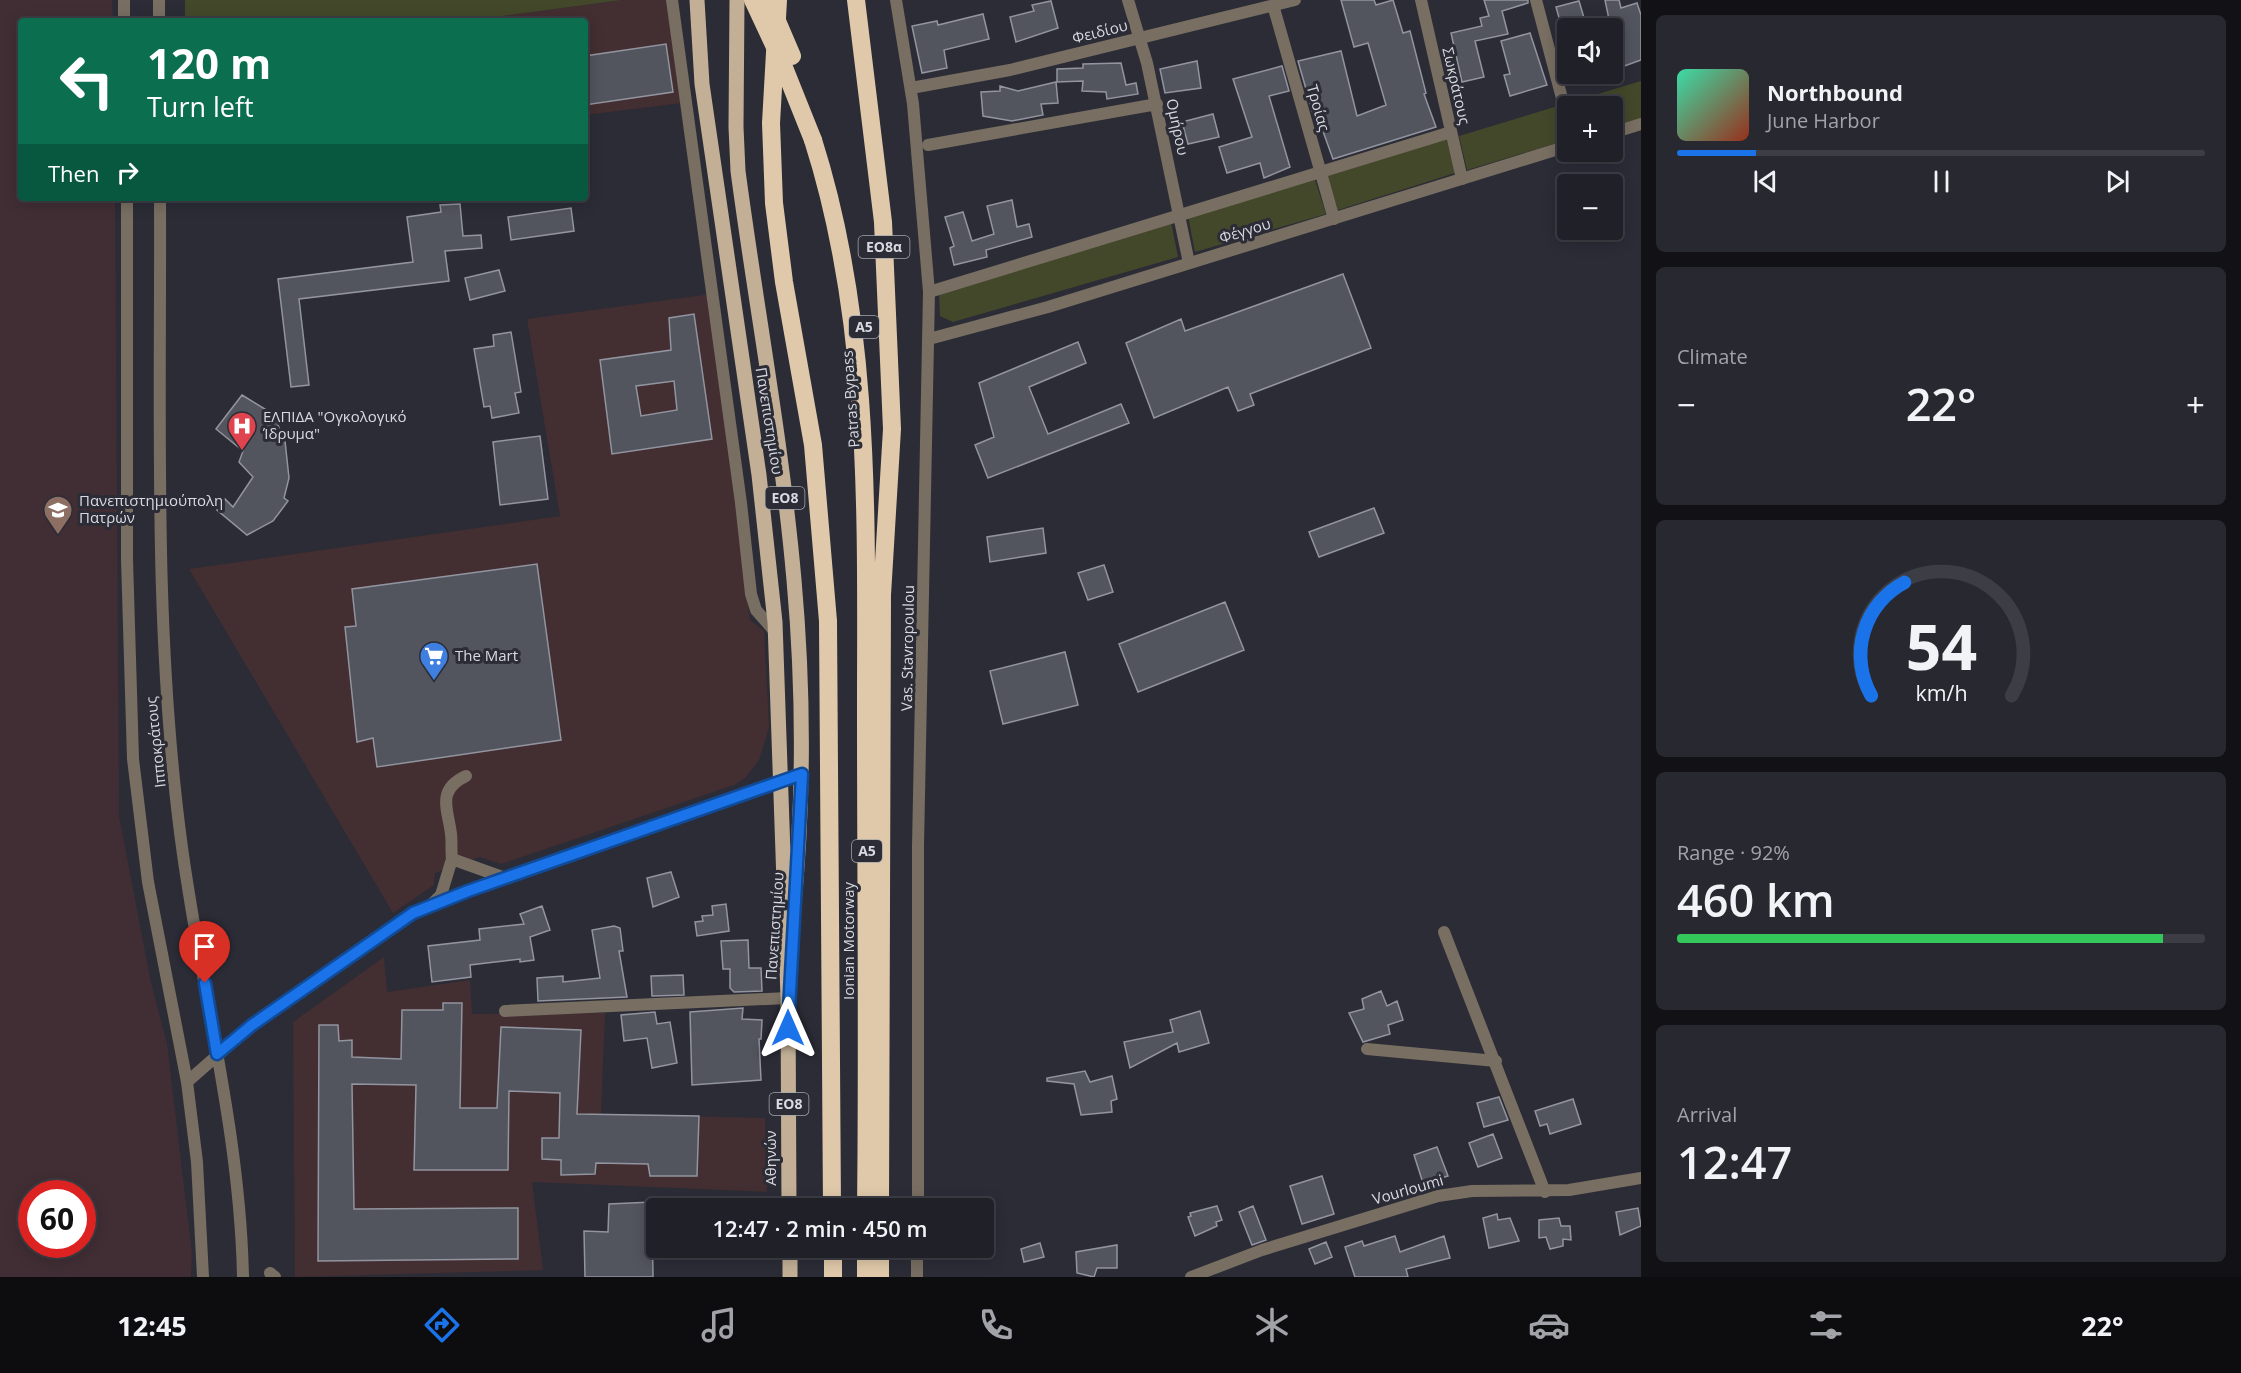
<!DOCTYPE html>
<meta charset="utf-8">
<style>
:root{--surface:#202128;--page:#282930;--text:#f1f3f6;--muted:#a2a3a8;--line:#3d3e45;--accent:#1a73e8}
body{margin:0;font-family:"Open Sans",sans-serif;background:var(--page);color:var(--text);height:100vh;display:flex;flex-direction:column;font-size:22px;white-space:nowrap}
*{box-sizing:border-box;margin:0}
p{font-size:20px;color:var(--muted)}
.icon{flex:none;width:33px;height:33px;fill:none;stroke:currentColor;stroke-width:2;stroke-linecap:round;stroke-linejoin:round}
.map{position:relative;flex:1;overflow:hidden}
.drawer{display:flex;flex-direction:column;gap:15px;padding:15px;background:#121216;width:600px}
.drawer>*{flex:none}
.banner{position:absolute;left:18px;top:18px;width:570px;height:183px;border-radius:6px;box-shadow:0 3px 15px #0003,0 0 0 2px var(--line);background:#0b6e4f;color:#fff;overflow:hidden}
.fabs{position:absolute;left:1557px;top:18px;display:grid;gap:12px}
.fabs a{display:grid;place-items:center;width:66px;height:66px;border-radius:6px;background:var(--surface);box-shadow:0 3px 15px #0003,0 0 0 2px var(--line);font-size:30px}
.speed{position:absolute;left:18px;top:1180px;display:flex;gap:12px;font-size:30px;font-weight:700;text-align:center}
.speed>*{display:grid;place-content:center;width:78px;height:78px;border-radius:50%;background:var(--surface);box-shadow:0 3px 15px #0003,0 0 0 2px var(--line);line-height:1}
.speed .limit{border:9px solid #d22;background:#fff;color:#111}
.pin{position:absolute;display:grid;place-items:center;width:51px;height:51px;color:#fff;margin:-62px -26px;border-radius:50% 50% 50% 0;rotate:-45deg;box-shadow:0 0 6px #0007}
.pin .icon{rotate:45deg}
.me{position:absolute;width:66px;margin:-33px;rotate:0deg;stroke-linejoin:round;filter:drop-shadow(0 0 4px #0008)}
.turn{display:flex;align-items:center;gap:21px;height:126px;padding:0 30px;font-size:27px}
.turn .icon{width:78px;height:78px;stroke-width:2.5}
.turn b{display:block;font-size:42px;line-height:51px}
.then{display:flex;align-items:center;height:57px;padding:0 30px;background:#0003;gap:12px;font-size:22px}
.big{font-size:45px;font-weight:600;line-height:1.1}
.drawer .widget{flex:1;display:flex;flex-direction:column;justify-content:center;gap:9px;min-width:0;padding:0 21px;border-radius:9px;background:var(--page)}
.drawer .dial{align-items:center;gap:0}
.dial svg{height:156px;overflow:visible;fill:none;stroke:var(--line);stroke-width:7;stroke-linecap:round;text-anchor:middle}
.dial text{fill:var(--text);stroke:none}
.song{display:flex;align-items:center;gap:18px}
.cover{width:72px;height:72px;border-radius:9px;background:linear-gradient(135deg,hsl(160 70% 55%),hsl(10 70% 35%))}
.played{height:6px;border-radius:3px;background:linear-gradient(90deg,var(--accent) 15%,var(--line) 15%)}
.keys{display:flex;justify-content:space-around;direction:ltr}
.heat{display:flex;justify-content:space-between;align-items:center;font-size:33px;direction:ltr}
.charge{height:9px;border-radius:4px;background:linear-gradient(90deg,#34c759 92%,var(--line) 0)}
.trip{position:absolute;left:646px;top:1198px;width:348px;height:60px;border-radius:6px;background:var(--surface);box-shadow:0 3px 15px #0003,0 0 0 2px var(--line);font-weight:600;line-height:60px;text-align:center}
.menu{display:flex;height:96px;justify-content:space-around;align-items:center;background:#0d0d10;color:var(--muted)}
.menu .icon{width:42px;height:42px}
.menu .selected{color:var(--accent)}
.menu b{font-size:27px;color:var(--text)}
main{display:flex;flex:1;min-height:0}
.map>svg:first-child{display:block}
.commercial{fill:#432e31}
.education{fill:#412e35;fill-rule:evenodd}
.green{fill:#44482a}
.building{fill:#52545e;stroke:#92949f;stroke-width:1.5;fill-rule:evenodd}
.lines{fill:none;stroke-linecap:round;stroke-linejoin:round}
.pedestrian{stroke:#786e62;stroke-width:12}
.minor{stroke:#786e62;stroke-width:12}
.tertiary{stroke:#786e62;stroke-width:12}
.primary{stroke:#c2af96;stroke-width:15}
.motorway{stroke:#e0c9ab;stroke-width:18}
.motorway-bridge{stroke:#e0c9ab;stroke-width:18}
.route-casing{stroke:#114b97;stroke-width:15}
.route{stroke:#1a73e8;stroke-width:10}
.labels{text-anchor:middle;stroke-width:6;stroke-linejoin:round;paint-order:stroke}
.shield{fill:#2b2c36;stroke:#a4a6ad;stroke-width:1.5}
.shield-label{font-size:14px;font-weight:bold;fill:#d8dae0}
.street-label{font-size:15px;fill:#d8dae0;stroke:#2b2c36}
.poi-label{font-size:15px;fill:#d8dae0;stroke:#2b2c36;text-anchor:start}
</style>
<main>
<div class="map">
<svg width="1641" height="1277" viewBox="0 0 1641 1277">
<rect width="100%" height="100%" fill="#2b2c36"/>
<!-- commercial -->
<path class="commercial" d="M622 0H666L682 103 585 115V21H464Z
M711 294 750 620 764 631 769 727 759 760 745 778 734 785 501 864 480 857 435 873 434 885 393 913 189 569 560 516 527 319Z
M384 957 387 992 470 980 472 1014 605 1013 601 1114 765 1118 767 1192 532 1182 543 1270 295 1277 293 1022Z"/>
<!-- education -->
<path class="education" d="M0 0H112L113 21H21V198H115L119 816 151 983 167 1044 192 1254 191 1277H0ZM32 1194H82V1245H32Z"/>
<!-- green -->
<path class="green" d="M185 0H622L464 21H185Z
M1641 81V118L1613 126 1612 106H1568L1567 140 1467 170 1459 136Z
M1446 138 1455 173 1338 210 1326 175Z
M1315 180 1326 214 1195 252 1188 216Z
M1171 222 1178 257 953 322 940 316 939 293Z"/>
<!-- building -->
<path class="building" d="M1341 0H1374L1376 5 1393 0 1403 33 1410 31 1426 93 1424 94 1436 127 1333 159 1320 123 1316 124 1298 61 1341 51 1357 116 1386 105 1368 43 1354 47Z
M1484 0H1528V3L1502 11 1508 34 1475 41 1484 77 1462 82 1451 33 1482 26 1480 18 1489 16Z
M1605 0H1619L1621 8 1637 3 1641 15V60L1619 68Z
M1051 1 1058 28 1016 42 1010 17 1034 11 1032 5Z
M1579 1 1587 28H1562L1556 7Z
M983 14 989 39 944 50 947 68 922 73 912 26 937 21 938 25Z
M1530 33 1547 85 1510 96 1504 75 1510 74 1501 41Z
M666 44 673 92 585 105V56Z
M1197 61 1201 88 1165 93 1160 69Z
M1121 63 1126 85 1136 83 1138 94 1107 99 1106 92 1082 91 1083 81 1057 82V69L1083 68V64Z
M1282 66 1289 91 1269 96 1290 167 1264 178 1260 163 1227 173 1219 147 1252 137 1233 79Z
M1056 82 1058 103 1041 104 1043 115 1012 121 983 116 981 92 1000 91V86L1018 91Z
M1213 114 1219 137 1188 144 1182 122Z
M1012 200 1017 227 1029 224 1032 237 986 250 987 257 954 265 950 248 954 246 945 217 963 212 972 241 994 234 987 206Z
M460 204 463 236 481 235 482 248 445 251 449 281 299 299 309 385 291 387 278 279 413 262 407 217 441 212 440 205Z
M571 208 574 231 511 240 508 217Z
M499 270 505 291 470 300 465 278Z
M1343 274 1371 348 1250 394 1254 405 1238 411 1228 387 1154 418 1126 343 1181 319 1185 331Z
M694 314 712 439 612 454 600 360 671 350 669 318ZM674 381 677 410 641 416 636 386Z
M511 332 521 392 515 393 519 413 492 418 490 406 484 407 474 349 494 346 493 335Z
M1078 342 1086 363 1029 387 1048 434 1121 404 1129 423 988 478 975 445 994 437 979 383Z
M242 395 273 414 285 441 289 478 284 498 288 501 273 521 247 535 217 510 225 499 233 507 253 477 239 462 243 451 216 429Z
M540 436 548 499 500 505 493 442Z
M1374 508 1384 533 1319 557 1309 532Z
M1043 528 1046 553 990 562 987 537Z
M537 564 561 740 377 767 373 738 357 742 345 627 356 626 352 589Z
M1104 565 1113 592 1088 600 1078 573Z
M1225 602 1244 650 1138 692 1119 644Z
M1065 652 1078 705 1003 724 990 671Z
M671 872 679 897 653 907 647 878Z
M726 904 729 931 697 936 695 922 703 921 702 916 713 915 712 906Z
M542 906 550 930 530 937 534 960 520 962V959L470 965 471 977 432 982 428 946 480 940 479 929 524 924 520 914Z
M614 926 620 928 623 951H619L627 997 538 1001 537 978 563 976V982L600 978 592 930Z
M748 940 749 968H761L762 991 734 992 730 988V969H723L721 941Z
M683 975 684 995 652 996 651 976Z
M1381 991 1387 1006 1397 1001 1403 1020 1388 1025 1390 1034 1363 1042 1349 1013 1364 1009 1362 999Z
M443 1003H462L460 1108H497L501 1027 581 1030 577 1114 699 1116 697 1176H650L648 1164 596 1163 595 1174 561 1175V1160L542 1159V1138H559L560 1093 509 1091 508 1170H414L416 1085 352 1084 354 1209 518 1208V1259L318 1261 319 1025H338L339 1041 352 1040V1057L401 1059 402 1010H443Z
M743 1008 742 1019 762 1020 761 1039H759L761 1080 692 1085 690 1012Z
M1200 1011 1209 1043 1179 1052 1177 1043 1130 1068 1124 1042 1173 1032 1170 1020Z
M655 1012 657 1024 670 1022 677 1063 652 1068 647 1038 624 1041 621 1015Z
M1085 1071 1090 1082 1112 1076 1117 1099 1111 1101 1112 1112 1081 1115 1074 1084 1047 1081V1078Z
M1499 1097 1508 1120 1484 1127 1477 1103Z
M1573 1099 1581 1124 1550 1134 1547 1124 1540 1126 1535 1111Z
M1493 1134 1502 1158 1478 1167 1469 1143Z
M1437 1147 1448 1176 1423 1183 1414 1155Z
M1322 1176 1334 1214 1302 1224 1290 1186Z
M652 1202 653 1277H585L584 1231 608 1232 609 1204Z
M1217 1206 1222 1220 1216 1222 1217 1226 1195 1236 1188 1217 1191 1216 1190 1213Z
M1253 1206 1266 1240 1252 1245 1239 1212Z
M1638 1208 1641 1226 1620 1235 1616 1212Z
M1497 1214 1498 1220 1510 1218 1519 1241 1489 1248 1483 1218Z
M1559 1218 1561 1226H1570L1571 1240 1563 1239V1246L1550 1249 1546 1237 1539 1238V1220Z
M1395 1236 1400 1252 1444 1236 1450 1258 1406 1269 1408 1277H1355L1345 1247 1362 1241 1364 1246Z
M1326 1242 1332 1257 1315 1264 1309 1249Z
M1040 1243 1044 1257 1024 1262 1021 1249Z
M1117 1245V1268H1097L1094 1277 1077 1273 1076 1252Z"/>
<g class="lines">
<!-- pedestrian -->
<path class="pedestrian" d="M270 1273 275 1277"/>
<!-- minor -->
<path class="minor" d="M672 0 741 503 751 594 756 610 776 633
M1128 0 1147 63 1189 263
M1421 0 1462 179
M1536 0 1568 121
M1273 5 1334 219
M911 88 1010 70 1295 0
M928 145 1157 104
M929 292 1451 132
M466 776C436 790 448 809 451 834 452 842 451 851 452 859L505 878
M431 905 441 895 452 859
M1444 932 1545 1192
M505 1011 788 998
M1367 1049 1496 1061
M1191 1277 1262 1250 1438 1196 1472 1191 1569 1190 1641 1178"/>
<!-- tertiary -->
<path class="tertiary" d="M124 0V21
M159 0V21
M896 0 913 104 929 292 918 846V1209
M1612 133 1641 124
M127 198V559L133 759 148 882 187 1082 197 1162 203 1277
M160 198C161 412 153 628 181 840 200 986 240 1129 243 1277
M929 339 1048 307 1568 146
M187 1082 252 1025 413 913 468 891 802 773
M917 1277V1248"/>
<!-- primary -->
<path class="primary" d="M697 0 702 84 759 475 775 622 788 998 789 1209
M737 0 736 127 738 171C756 307 782 443 794 580 804 691 804 803 793 915
M790 1248V1277"/>
<!-- motorway -->
<path class="motorway" d="M778 0 771 123 774 203 784 282 813 445 828 621 832 1209
M856 0 883 222 892 429 882 595 880 1209
M813 140C872 325 866 520 866 712 866 878 868 1043 866 1209
M833 1248V1277
M866 1277V1248
M880 1277V1248"/>
<!-- motorway-bridge -->
<path class="motorway-bridge" d="M753 0 781 60 813 140
M768 0 792 56"/>
</g>
<g class="lines">
<!-- route casing -->
<g class="route-casing">
<path id="route" d="M205 983 217 1054 252 1025 413 913 468 891 802 774 788 1028"/>
</g>
<!-- route -->
<use href="#route" class="route"/>
</g>
<!-- icons -->
<defs>
<g id="hospital-pin" transform="scale(1.5)"><path d="M0 17L-7.5 6A9.5 9.5 0 1 1 7.5 6Z" fill="#e0444e" stroke="#2b2c36"/><path d="M-5-5h3v3.5h4V-5h3V5h-3V1.5h-4V5h-3Z" fill="#fff"/></g>
<g id="university-pin" transform="scale(1.5)"><path d="M0 17L-7.5 6A9.5 9.5 0 1 1 7.5 6Z" fill="#8d6e63" stroke="#2b2c36"/><path d="M0-5L7-2L0 1L-7-2ZM-4 1L0 2.5L4 1V4Q0 6-4 4Z" fill="#fff"/></g>
<g id="supermarket-pin" transform="scale(1.5)"><path d="M0 17L-7.5 6A9.5 9.5 0 1 1 7.5 6Z" fill="#3f7fe0" stroke="#2b2c36"/><path d="M-6-5.5h2.5l.6 2H6L4.5 2H-2.5L-4.4-4H-6ZM-1.5 3.2a1.3 1.3 0 1 0 .1 0ZM3 3.2a1.3 1.3 0 1 0 .1 0Z" fill="#fff"/></g>
</defs>
<g fill-rule="evenodd">
<use href="#hospital-pin" x="242" y="426"/>
<use href="#university-pin" x="58" y="510"/>
<use href="#supermarket-pin" x="434" y="656"/>
</g>
<g class="labels">
<!-- shield labels -->
<g class="shield">
<rect x="858.5" y="236" width="51" height="22" rx="4.5"/>
<rect x="849" y="316" width="30" height="22" rx="4.5"/>
<rect x="765.5" y="487" width="39" height="22" rx="4.5"/>
<rect x="852" y="840" width="30" height="22" rx="4.5"/>
<rect x="769.5" y="1093" width="39" height="22" rx="4.5"/>
</g>
<g class="shield-label">
<text x="884" y="252">ΕΟ8α</text>
<text x="864" y="332">Α5</text>
<text x="785" y="503">ΕΟ8</text>
<text x="867" y="856">Α5</text>
<text x="789" y="1109">ΕΟ8</text>
</g>
<!-- street labels -->
<g class="street-label">
<text transform="translate(1100 32) rotate(-14)" y="5">Φειδίου</text>
<text transform="translate(1456 86) rotate(77)" y="5">Σωκράτους</text>
<text transform="translate(1318 108) rotate(74)" y="5">Τροίας</text>
<text transform="translate(1177 127) rotate(78)" y="5">Ομήρου</text>
<text transform="translate(1245 231) rotate(-17)" y="5">Φέγγου</text>
<text transform="translate(851 399) rotate(-94)" y="5">Patras Bypass</text>
<text transform="translate(769 421) rotate(81)" y="5">Πανεπιστημίου</text>
<text transform="translate(908 648) rotate(-89)" y="5">Vas. Stavropoulou</text>
<text transform="translate(156 742) rotate(-96)" y="5">Ιπποκράτους</text>
<text transform="translate(775 926) rotate(-86)" y="5">Πανεπιστημίου</text>
<text transform="translate(849 941) rotate(-90)" y="5">Ionian Motorway</text>
<text transform="translate(771 1158) rotate(-90)" y="5">Αθηνών</text>
<text transform="translate(1408 1190) rotate(-16)" y="5">Vourloumi</text>
</g>
<!-- poi labels -->
<g class="poi-label">
<text x="263" y="422">ΕΛΠΙΔΑ "Ογκολογικό<tspan x="263" dy="17">Ίδρυμα"</tspan></text>
<text x="79" y="506">Πανεπιστημιούπολη<tspan x="79" dy="17">Πατρών</tspan></text>
<text x="455" y="661">The Mart</text>
</g>
</g>
</svg>
<div class="fabs">
<a><svg class="icon" aria-label="sound" viewBox="0 0 24 24"><path d="M4 9h4l5-4v14l-5-4H4zM17 9q2 3 0 6"/></svg></a>
<a>+</a>
<a>−</a>
</div>
<div class="speed"><div class="limit">60</div></div>
<div class="pin" style="left:205px;top:983px;background:#d93025"><svg class="icon" aria-label="arrive" viewBox="0 0 24 24"><path d="M6 21V4h12l-3 4 3 4H6"/></svg></div>
<svg class="me" style="left:788px;top:1028px" viewBox="-20 -20 40 40"><path d="M0-17L14 15 0 8-14 15z" fill="#1a73e8" stroke="#fff" stroke-width="4"/></svg>
<div class="trip">12:47 · 2 min · 450 m</div>
<div class="banner">
<div class="turn"><svg class="icon" aria-label="left" viewBox="0 0 24 24"><path d="M17 20v-9H6M10 6l-5 5 5 5"/></svg><div><b>120 m</b>Turn left</div></div>
<div class="then">Then<svg class="icon" aria-label="right" viewBox="0 0 24 24"><path d="M7 20v-9h11M14 6l5 5-5 5"/></svg></div>
</div>
</div>
<section class="drawer">
<div class="widget">
<div class="song"><i class="cover"></i><div><b>Northbound</b><p>June Harbor</p></div></div>
<div class="played"></div>
<div class="keys"><svg class="icon" aria-label="previous" viewBox="0 0 24 24"><path d="M18 5L8 12l10 7zM5 5v14"/></svg><svg class="icon" aria-label="pause" viewBox="0 0 24 24"><path d="M8 5v14M16 5v14"/></svg><svg class="icon" aria-label="next" viewBox="0 0 24 24"><path d="M6 5l10 7-10 7zM19 5v14"/></svg></div>
</div>
<div class="widget"><p>Climate</p>
<div class="heat"><a>−</a><b class="big">22°</b><a>+</a></div>
</div>
<div class="widget dial"><svg viewBox="0 0 100 80">
<path d="M14 69A42 42 0 1 1 86 69"/>
<path d="M14 69A42 42 0 0 1 31 11" stroke="#1a73e8"/>
<text x="50" y="56" font-size="32" font-weight="700">54</text>
<text x="50" y="72" font-size="11">km/h</text>
</svg></div>
<div class="widget"><p>Range · 92%</p><b class="big">460 km</b><div class="charge"></div></div>
<div class="widget"><p>Arrival</p><b class="big">12:47</b></div>
</section>
</main>
<nav class="menu">
<b>12:45</b>
<svg class="icon selected" aria-label="directions" viewBox="0 0 24 24"><path d="M12 3l9 9-9 9-9-9zM9 14v-3h6M13 9l2 2-2 2"/></svg>
<svg class="icon" aria-label="music" viewBox="0 0 24 24"><path d="M9 18V5l10-2v13"/><circle cx="6" cy="18" r="3"/><circle cx="16" cy="16" r="3"/></svg>
<svg class="icon" aria-label="phone" viewBox="0 0 24 24"><path d="M5 4h4l2 5-3 2q2 4 5 5l2-3 5 2v4C11 20 4 13 5 4z"/></svg>
<svg class="icon" aria-label="climate" viewBox="0 0 24 24"><path d="M12 3v18M4 7l16 10M4 17L20 7"/></svg>
<svg class="icon" aria-label="car" viewBox="0 0 24 24"><path d="M5 17H2v-5l4-1 3-4h7l3 4 3 1v5h-3M9 17h6M6 11h13"/><circle cx="7" cy="17" r="2"/><circle cx="17" cy="17" r="2"/></svg>
<svg class="icon" aria-label="filters" viewBox="0 0 24 24"><path d="M4 7h16M4 17h16"/><circle cx="9" cy="7" r="2"/><circle cx="15" cy="17" r="2"/></svg>
<b>22°</b>
</nav>
